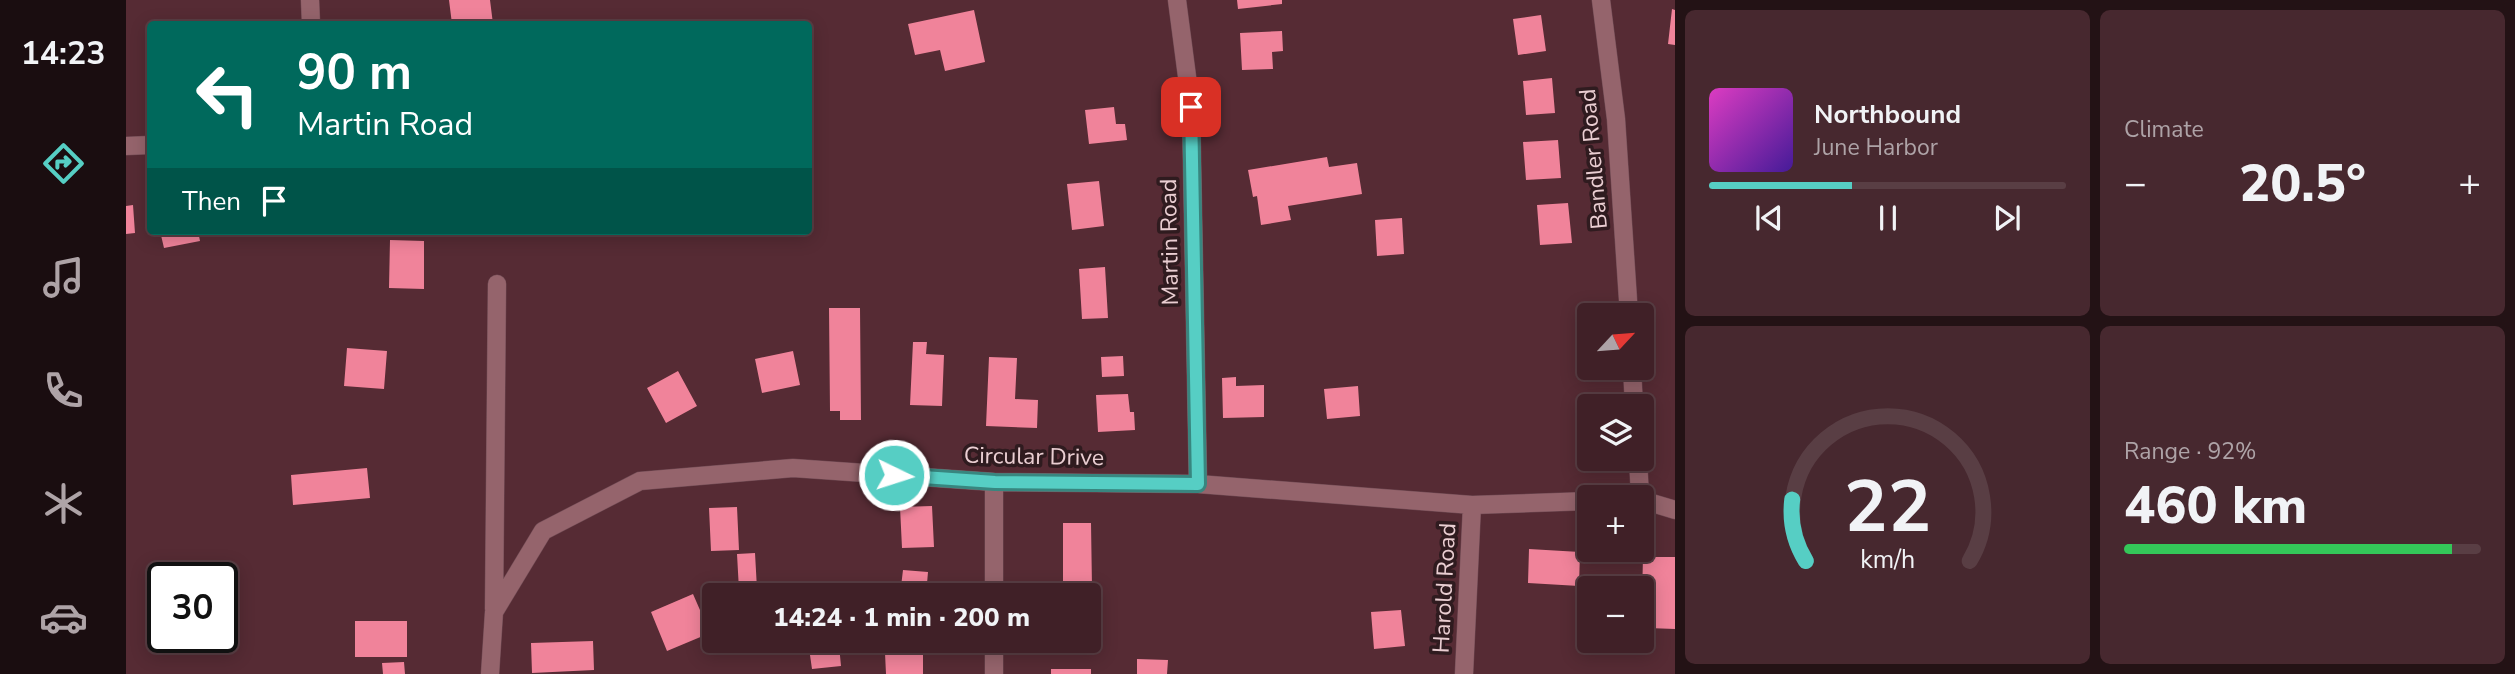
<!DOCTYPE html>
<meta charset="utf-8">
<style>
:root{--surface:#402027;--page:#47282f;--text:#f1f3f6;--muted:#aea3a7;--line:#593e44;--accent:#56cec4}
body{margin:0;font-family:"Nunito Sans",sans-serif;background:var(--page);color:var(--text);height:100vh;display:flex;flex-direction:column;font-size:26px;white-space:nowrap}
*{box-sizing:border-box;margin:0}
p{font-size:23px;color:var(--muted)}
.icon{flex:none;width:38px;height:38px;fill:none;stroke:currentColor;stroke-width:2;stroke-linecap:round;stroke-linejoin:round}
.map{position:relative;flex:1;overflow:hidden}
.drawer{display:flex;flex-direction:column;gap:10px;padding:10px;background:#231215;width:840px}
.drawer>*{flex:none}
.hud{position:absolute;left:21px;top:21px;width:665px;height:214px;border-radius:7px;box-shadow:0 4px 18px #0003,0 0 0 2px var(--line);background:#00695c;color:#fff;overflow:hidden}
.needle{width:46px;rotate:64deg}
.tools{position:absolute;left:1451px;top:303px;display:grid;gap:14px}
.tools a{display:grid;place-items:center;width:77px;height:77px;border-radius:7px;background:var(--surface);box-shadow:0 4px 18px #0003,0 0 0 2px var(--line);font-size:35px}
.speed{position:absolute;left:21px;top:562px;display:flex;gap:14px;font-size:35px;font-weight:700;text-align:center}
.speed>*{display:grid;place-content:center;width:91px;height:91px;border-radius:50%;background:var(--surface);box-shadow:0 4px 18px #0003,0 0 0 2px var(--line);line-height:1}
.speed .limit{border:4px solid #111;border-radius:10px;background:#fff;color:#111}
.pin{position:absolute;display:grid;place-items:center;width:60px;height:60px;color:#fff;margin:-30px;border-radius:14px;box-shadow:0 4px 10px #0006}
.me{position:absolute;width:77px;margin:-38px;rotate:94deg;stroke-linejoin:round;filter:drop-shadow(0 0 5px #0008)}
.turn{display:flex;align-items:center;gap:24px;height:147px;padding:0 35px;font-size:32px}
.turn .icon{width:91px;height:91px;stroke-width:2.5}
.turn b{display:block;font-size:49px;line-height:60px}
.then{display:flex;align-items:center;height:66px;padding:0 35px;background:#0003;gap:14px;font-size:26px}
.big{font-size:52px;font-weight:800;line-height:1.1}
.drawer .widget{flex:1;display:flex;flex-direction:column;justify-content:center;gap:10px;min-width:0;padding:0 24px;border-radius:10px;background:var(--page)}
.drawer .dial{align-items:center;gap:0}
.dial svg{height:182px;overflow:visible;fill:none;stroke:var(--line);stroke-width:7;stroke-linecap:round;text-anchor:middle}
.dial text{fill:var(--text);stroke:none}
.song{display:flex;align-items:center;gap:21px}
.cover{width:84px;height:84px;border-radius:10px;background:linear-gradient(135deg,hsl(310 70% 55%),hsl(260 70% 35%))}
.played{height:7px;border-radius:4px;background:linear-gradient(90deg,var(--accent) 40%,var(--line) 40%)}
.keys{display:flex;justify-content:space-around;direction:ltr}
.heat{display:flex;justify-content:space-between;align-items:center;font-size:38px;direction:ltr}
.charge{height:10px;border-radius:5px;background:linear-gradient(90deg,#34c759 92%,var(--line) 0)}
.drawer .tiles{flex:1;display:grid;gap:10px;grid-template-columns:repeat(2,1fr)}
.trip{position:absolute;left:576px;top:583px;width:399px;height:70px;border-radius:7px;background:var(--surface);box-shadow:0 4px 18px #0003,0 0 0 2px var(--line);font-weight:800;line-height:70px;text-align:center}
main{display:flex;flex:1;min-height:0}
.tab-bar{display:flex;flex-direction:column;width:126px;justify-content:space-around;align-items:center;background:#1a0d10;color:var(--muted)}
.tab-bar .icon{width:49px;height:49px}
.tab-bar .on{color:var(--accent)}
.tab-bar b{font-size:32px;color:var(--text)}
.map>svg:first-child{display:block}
.building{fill:#f0839a}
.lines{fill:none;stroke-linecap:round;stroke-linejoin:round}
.minor-casing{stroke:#6f4a53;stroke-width:19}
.minor{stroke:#95646c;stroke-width:18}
.route-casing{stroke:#38867f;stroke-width:18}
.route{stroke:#56cec4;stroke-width:12}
.labels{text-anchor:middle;stroke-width:7;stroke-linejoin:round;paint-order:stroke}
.street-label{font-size:23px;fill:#eaced2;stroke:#2f1b1f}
</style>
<main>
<nav class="tab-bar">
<b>14:23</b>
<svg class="icon on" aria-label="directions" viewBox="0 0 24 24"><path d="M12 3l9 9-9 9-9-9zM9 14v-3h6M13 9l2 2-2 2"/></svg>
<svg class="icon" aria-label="music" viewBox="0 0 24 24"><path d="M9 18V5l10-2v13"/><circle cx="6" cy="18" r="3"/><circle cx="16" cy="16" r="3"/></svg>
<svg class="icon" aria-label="phone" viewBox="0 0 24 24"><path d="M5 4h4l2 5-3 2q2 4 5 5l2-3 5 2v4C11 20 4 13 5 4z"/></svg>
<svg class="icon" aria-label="climate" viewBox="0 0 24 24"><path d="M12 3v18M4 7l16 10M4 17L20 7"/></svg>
<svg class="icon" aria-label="car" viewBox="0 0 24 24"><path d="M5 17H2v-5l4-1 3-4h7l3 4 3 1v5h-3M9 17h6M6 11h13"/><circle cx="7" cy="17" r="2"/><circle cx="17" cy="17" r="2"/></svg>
</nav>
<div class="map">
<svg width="1549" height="674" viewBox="0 0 1549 674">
<rect width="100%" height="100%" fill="#562b34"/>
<!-- building -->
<path class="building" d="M323 0H364L367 24H326Z
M1111 0H1156V4L1112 9Z
M1546 9 1549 10V45L1542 44Z
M848 10 859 62 819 71 814 50 789 55 782 24Z
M1415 15 1420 51 1392 55 1387 19Z
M1156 31 1157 51 1146 52 1147 69 1116 70 1114 33Z
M1426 78 1429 113 1400 115 1397 81Z
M988 107 990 124H999L1001 140 963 144 959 110Z
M1432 140 1435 178 1400 180 1397 142Z
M1201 157 1203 167 1231 163 1236 194 1162 206 1165 220 1135 225 1131 196 1127 197 1122 170Z
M973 181 978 226 946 230 941 184Z
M1442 203 1446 243 1414 245 1411 205Z
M7 205 9 233 0 234V206Z
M1276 218 1278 254 1251 256 1249 220Z
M34 231H72L74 241 38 248Z
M264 240 298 241V289L263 288Z
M979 267 982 318 956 319 953 269Z
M703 308H734L735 420H714V411H704Z
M787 342H801L800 354 818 355 816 406 784 405Z
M221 348 261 351 258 389 218 386Z
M667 351 674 385 636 393 629 359Z
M997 356 998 376 976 377 975 357Z
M863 357 891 358 889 399 912 400 911 428 860 426Z
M552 371 571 406 540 423 521 388Z
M1110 377V386L1138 385V417L1097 418 1096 378Z
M1232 386 1234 416 1201 419 1198 389Z
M1002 394 1004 412H1008L1009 430 972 432 970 395Z
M241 468 244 498 167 505 165 475Z
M806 506 808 547 776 548 774 507Z
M611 507 613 550 585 551 583 508Z
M937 523H965L966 588H937Z
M1403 549 1454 552 1453 586 1402 583Z
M629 553 631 589 613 590 611 554Z
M1517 557H1549V629L1522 628V597H1516Z
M777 570 802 572 800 595H774Z
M567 594 584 633 541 651 525 612Z
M1275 610 1279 646 1248 649 1245 612Z
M229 621H281V657H229Z
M467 641 468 670 406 673 405 643Z
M713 645 715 666 686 669 683 648Z
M797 651V674H760L759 653Z
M1011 659 1042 660 1041 674H1011Z
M278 662 279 674H257L256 663Z
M925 669H965V674H925Z"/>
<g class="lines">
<!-- minor casing -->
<g class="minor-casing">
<path id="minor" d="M184 0 185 24
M1051 0 1065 107 1072 484
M1475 0 1490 119 1503 315
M0 146 24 145
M1506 368 1508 406
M1512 458 1514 497
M1516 500 1549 510
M868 595V482
M368 609 371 284
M364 674 368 612 417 531 514 481 667 468 868 482 1072 484 1346 505 1463 501
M868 674V640
M1338 674 1346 505"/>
</g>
<!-- minor -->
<use href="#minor" class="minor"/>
</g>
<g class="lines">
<!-- route casing -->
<g class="route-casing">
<path id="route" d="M768 475 869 482 1072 484 1065 107"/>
</g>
<!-- route -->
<use href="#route" class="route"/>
</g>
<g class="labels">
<!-- street labels -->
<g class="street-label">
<text transform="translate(1467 159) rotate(-95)" y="8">Bandler Road</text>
<text transform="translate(1043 242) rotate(-91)" y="8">Martin Road</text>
<text transform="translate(908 456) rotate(1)" y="8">Circular Drive</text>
<text transform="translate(1318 588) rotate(-87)" y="8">Harold Road</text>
</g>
</g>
</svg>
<div class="tools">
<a><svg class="needle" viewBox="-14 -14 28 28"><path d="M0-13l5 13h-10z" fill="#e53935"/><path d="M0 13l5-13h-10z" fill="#aea3a7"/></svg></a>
<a><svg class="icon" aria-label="layers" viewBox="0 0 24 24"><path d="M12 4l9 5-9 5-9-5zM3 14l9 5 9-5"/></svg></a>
<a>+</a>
<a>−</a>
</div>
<div class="speed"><div class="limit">30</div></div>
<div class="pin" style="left:1065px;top:107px;background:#d93025"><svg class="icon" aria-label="arrive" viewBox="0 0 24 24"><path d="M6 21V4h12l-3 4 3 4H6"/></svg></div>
<svg class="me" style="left:768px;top:475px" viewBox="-20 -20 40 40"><circle r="17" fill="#56cec4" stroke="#fff" stroke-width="3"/><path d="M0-11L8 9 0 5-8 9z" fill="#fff"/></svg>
<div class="trip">14:24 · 1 min · 200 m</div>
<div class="hud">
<div class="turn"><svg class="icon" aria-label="left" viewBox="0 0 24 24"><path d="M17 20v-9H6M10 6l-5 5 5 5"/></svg><div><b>90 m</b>Martin Road</div></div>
<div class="then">Then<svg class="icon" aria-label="arrive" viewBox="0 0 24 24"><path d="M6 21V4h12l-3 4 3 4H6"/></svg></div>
</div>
</div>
<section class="drawer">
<div class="tiles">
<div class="widget">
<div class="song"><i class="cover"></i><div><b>Northbound</b><p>June Harbor</p></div></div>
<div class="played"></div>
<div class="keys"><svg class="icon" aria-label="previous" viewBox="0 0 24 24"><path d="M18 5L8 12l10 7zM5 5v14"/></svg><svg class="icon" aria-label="pause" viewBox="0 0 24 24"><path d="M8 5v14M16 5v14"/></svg><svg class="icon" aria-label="next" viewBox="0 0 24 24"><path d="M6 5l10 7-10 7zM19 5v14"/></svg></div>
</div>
<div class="widget"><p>Climate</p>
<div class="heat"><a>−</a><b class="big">20.5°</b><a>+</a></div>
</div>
<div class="widget dial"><svg viewBox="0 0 100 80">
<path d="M14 69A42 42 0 1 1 86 69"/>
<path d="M14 69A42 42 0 0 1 8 42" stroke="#56cec4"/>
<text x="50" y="56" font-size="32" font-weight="700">22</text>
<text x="50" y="72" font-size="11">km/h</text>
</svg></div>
<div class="widget"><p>Range · 92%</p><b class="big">460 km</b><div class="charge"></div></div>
</div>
</section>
</main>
